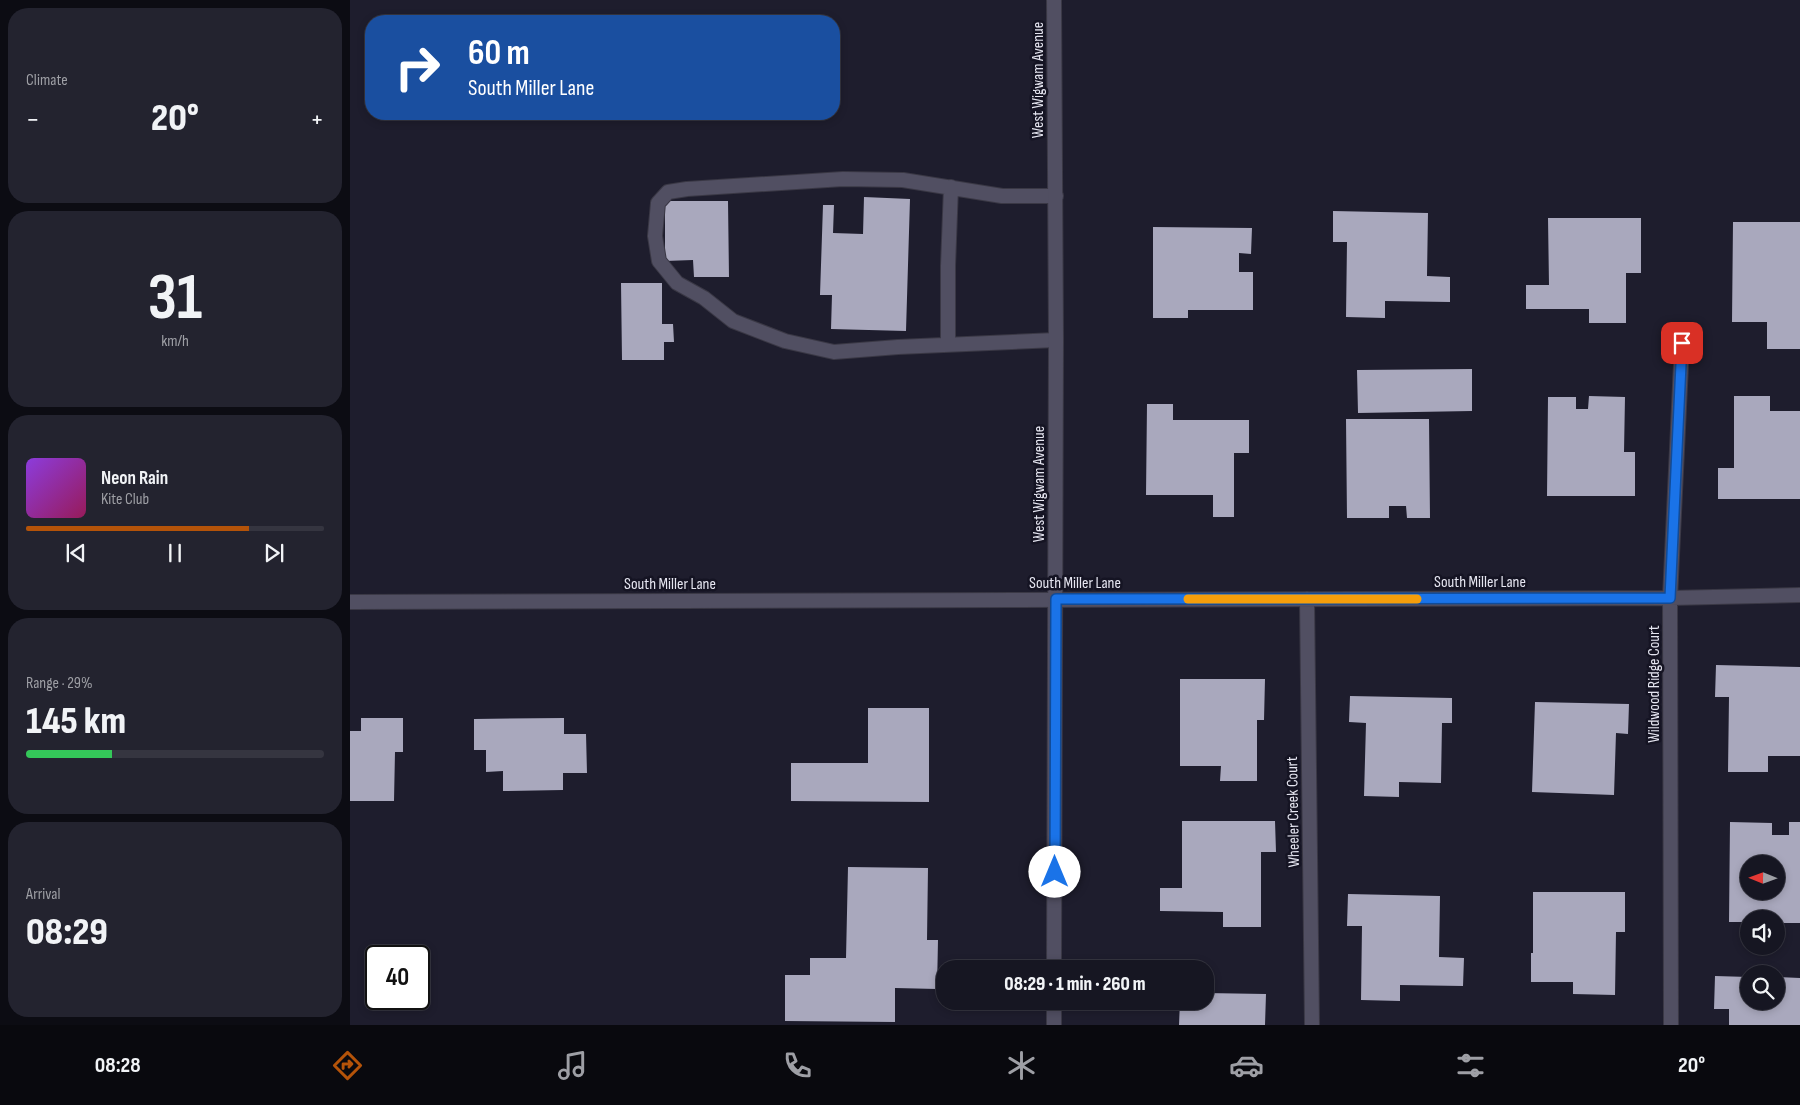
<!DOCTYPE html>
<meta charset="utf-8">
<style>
:root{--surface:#161622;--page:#23232f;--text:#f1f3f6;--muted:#9e9fa5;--line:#353540;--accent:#b45309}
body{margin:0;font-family:"Sofia Sans Condensed",sans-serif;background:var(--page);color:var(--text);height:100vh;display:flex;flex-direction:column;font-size:19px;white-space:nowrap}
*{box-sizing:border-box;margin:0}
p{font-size:16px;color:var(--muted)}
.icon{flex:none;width:28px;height:28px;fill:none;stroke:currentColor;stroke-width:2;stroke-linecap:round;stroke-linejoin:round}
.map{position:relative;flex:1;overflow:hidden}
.sheet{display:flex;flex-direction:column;gap:8px;padding:8px;background:#0c0c13;width:350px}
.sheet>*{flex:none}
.hud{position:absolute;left:15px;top:15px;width:475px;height:105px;border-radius:20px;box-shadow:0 2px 8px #0003,0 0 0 1px var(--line);background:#1a4fa0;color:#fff;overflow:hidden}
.needle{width:32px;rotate:271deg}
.tools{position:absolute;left:1390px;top:855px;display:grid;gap:10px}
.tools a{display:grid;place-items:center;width:45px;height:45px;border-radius:50%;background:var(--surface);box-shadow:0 2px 8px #0003,0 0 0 1px var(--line);font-size:25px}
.speed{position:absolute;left:15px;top:945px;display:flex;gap:10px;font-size:25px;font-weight:700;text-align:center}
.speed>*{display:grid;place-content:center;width:65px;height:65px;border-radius:50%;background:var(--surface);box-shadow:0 2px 8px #0003,0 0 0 1px var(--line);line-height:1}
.speed .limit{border:2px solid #111;border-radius:8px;background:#fff;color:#111}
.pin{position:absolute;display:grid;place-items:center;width:42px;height:42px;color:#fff;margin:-21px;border-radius:10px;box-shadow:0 2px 8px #0006}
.me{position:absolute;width:55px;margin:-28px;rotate:0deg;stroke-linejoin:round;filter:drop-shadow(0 0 4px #0008)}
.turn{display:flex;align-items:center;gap:18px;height:105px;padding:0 20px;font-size:22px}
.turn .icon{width:65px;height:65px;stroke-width:2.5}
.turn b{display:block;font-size:35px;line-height:42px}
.big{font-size:38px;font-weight:800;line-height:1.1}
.sheet .widget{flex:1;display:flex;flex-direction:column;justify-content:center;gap:8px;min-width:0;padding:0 18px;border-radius:20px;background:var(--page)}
.sheet .dial{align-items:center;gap:0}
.dial b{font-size:65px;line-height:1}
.song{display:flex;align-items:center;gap:15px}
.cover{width:60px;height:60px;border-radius:8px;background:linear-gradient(135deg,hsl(270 70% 55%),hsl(330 70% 35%))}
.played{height:5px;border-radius:2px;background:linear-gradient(90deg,var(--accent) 75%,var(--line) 75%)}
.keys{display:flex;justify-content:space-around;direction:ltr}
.heat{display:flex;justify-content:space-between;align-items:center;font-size:28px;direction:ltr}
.charge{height:8px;border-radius:4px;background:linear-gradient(90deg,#34c759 29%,var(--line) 0)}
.trip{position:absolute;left:586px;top:960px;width:278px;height:50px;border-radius:20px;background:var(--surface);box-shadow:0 2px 8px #0003,0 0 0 1px var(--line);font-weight:800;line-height:50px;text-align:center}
.menu{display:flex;height:80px;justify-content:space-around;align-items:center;background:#09090e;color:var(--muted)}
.menu .icon{width:35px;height:35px}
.menu .active{color:var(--accent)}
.menu b{font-size:22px;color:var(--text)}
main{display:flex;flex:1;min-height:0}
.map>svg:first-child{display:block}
.building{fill:#a9a8bd;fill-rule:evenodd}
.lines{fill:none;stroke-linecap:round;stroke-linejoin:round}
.service-casing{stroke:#3a3845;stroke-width:16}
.minor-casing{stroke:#3a3845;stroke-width:16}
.tertiary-casing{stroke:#3a3845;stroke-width:16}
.service{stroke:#514f62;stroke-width:14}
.minor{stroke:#514f62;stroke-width:14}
.tertiary{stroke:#514f62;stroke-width:14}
.route-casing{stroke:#114b97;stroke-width:12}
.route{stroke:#1a73e8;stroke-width:9}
.slow{stroke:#f59e0b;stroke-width:9}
.labels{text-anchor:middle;stroke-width:5;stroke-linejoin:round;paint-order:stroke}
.street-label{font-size:16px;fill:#e6e6f1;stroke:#151423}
</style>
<main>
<section class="sheet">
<div class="widget"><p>Climate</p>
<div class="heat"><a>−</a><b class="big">20°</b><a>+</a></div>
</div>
<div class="widget dial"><b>31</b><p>km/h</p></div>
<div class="widget">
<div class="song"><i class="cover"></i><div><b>Neon Rain</b><p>Kite Club</p></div></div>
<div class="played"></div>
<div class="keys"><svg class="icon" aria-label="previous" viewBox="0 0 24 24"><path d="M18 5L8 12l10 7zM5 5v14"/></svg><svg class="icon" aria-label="pause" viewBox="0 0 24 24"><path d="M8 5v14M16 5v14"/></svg><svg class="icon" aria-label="next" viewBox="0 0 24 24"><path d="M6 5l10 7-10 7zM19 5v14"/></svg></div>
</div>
<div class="widget"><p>Range · 29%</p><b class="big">145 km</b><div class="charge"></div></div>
<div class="widget"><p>Arrival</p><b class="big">08:29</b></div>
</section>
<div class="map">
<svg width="1450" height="1025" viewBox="0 0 1450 1025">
<rect width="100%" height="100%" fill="#1e1d2d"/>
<!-- building -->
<path class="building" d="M514 197 560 199 556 331 481 329 482 295H470L473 205H484L483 233 513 234Z
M315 201H378L379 277H344L343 260 315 261Z
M983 211 1078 213 1077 276 1100 277V302L1035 301V318L996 317 997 242H983Z
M1198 218H1291V273H1276V323H1239V309H1176V285H1199Z
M1383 222H1450V349H1417V322H1382Z
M803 227 902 228 901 254 889 253V272H903V310H838V318H803Z
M271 283H312V324H323L324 342H314V360H272Z
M1122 369V411L1008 413 1007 370Z
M1239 396 1275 397 1274 452H1285V496H1197L1198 397H1226V409H1238Z
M1384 396H1420V411H1450V499H1368V468H1384Z
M797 404H823V420H899V453H884V517H863V495H796Z
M996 419H1079L1080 518H1057L1056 506H1039V518H997Z
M1366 665 1450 667V756H1418V772H1378L1379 697H1365Z
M830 679H915L914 720H907V781H870L871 766H830Z
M1000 696 1102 698V723H1092L1091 783 1049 782V797L1014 796 1016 723 999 722Z
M1185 702 1279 704 1278 734 1266 733 1264 795 1182 792Z
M518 708H579V802L441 801V763H518Z
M11 718H53V752H45L44 801H0V731H11Z
M214 718V734H236L237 773H213V790L153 791V771L136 772V750H124V719Z
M832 821H925L926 852H911V927H873V912L810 911V888H832Z
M1380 822 1422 823V835H1439V822H1450V923H1426V919H1399V922H1379ZM1399 864H1426V891H1399Z
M498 867 578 868 577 940H588L587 989 545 988V1022L435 1021V975H460V958H496Z
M1183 892H1275V932H1266L1265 995 1223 994V982H1181V953H1183Z
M998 894 1090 896 1089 957 1114 958 1113 986 1050 985V1001L1011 1000 1012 926H997Z
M1365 976 1399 977V1001H1426V977L1450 978V1025H1379V1009H1364Z
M855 993 916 994 915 1025H829L830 1001H855Z"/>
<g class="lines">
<!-- service casing -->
<g class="service-casing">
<path id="service" d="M706 196H652L553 180 493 179 337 189 318 192 308 203 305 236 309 261 327 283 354 298 383 321 435 341 484 352 548 347 706 340
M598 345V266L601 187"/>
</g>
<!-- minor casing -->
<g class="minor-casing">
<path id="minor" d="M957 599 962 1025
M0 602 1320 598 1450 595
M1321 1025 1320 598 1332 343"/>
</g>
<!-- tertiary casing -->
<g class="tertiary-casing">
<path id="tertiary" d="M704 0 706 340 704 969
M704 1025V1001"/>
</g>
<!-- service -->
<use href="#service" class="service"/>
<!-- minor -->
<use href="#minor" class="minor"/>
<!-- tertiary -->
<use href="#tertiary" class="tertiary"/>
</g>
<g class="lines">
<!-- route casing -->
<g class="route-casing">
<path id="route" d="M705 872 706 599 1320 598 1332 343"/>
</g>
<!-- route -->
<use href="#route" class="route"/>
<!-- slow -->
<path class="slow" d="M838 599H1067"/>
</g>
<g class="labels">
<!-- street labels -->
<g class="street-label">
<text transform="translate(687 80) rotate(-90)" y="6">West Wigwam Avenue</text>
<text transform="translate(688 484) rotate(-90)" y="6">West Wigwam Avenue</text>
<text x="1130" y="587">South Miller Lane</text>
<text x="725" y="588">South Miller Lane</text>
<text x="320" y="589">South Miller Lane</text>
<text transform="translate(1303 684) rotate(-90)" y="6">Wildwood Ridge Court</text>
<text transform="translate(942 812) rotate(-91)" y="6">Wheeler Creek Court</text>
</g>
</g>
</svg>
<div class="tools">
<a><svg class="needle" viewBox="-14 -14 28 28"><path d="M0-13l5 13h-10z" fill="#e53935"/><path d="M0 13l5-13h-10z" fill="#9e9fa5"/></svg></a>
<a><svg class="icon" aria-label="sound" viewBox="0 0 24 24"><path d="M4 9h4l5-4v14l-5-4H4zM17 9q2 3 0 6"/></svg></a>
<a><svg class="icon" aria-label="search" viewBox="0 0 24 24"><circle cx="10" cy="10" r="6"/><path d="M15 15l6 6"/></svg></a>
</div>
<div class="speed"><div class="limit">40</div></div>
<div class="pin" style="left:1332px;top:343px;background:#d93025"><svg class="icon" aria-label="arrive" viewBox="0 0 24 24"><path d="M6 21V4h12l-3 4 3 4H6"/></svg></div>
<svg class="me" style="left:705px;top:872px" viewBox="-20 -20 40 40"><circle r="19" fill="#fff"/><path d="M0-13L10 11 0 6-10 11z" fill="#1a73e8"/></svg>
<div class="trip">08:29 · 1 min · 260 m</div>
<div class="hud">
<div class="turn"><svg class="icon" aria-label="right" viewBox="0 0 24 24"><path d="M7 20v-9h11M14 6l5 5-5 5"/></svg><div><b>60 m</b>South Miller Lane</div></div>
</div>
</div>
</main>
<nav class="menu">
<b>08:28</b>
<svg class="icon active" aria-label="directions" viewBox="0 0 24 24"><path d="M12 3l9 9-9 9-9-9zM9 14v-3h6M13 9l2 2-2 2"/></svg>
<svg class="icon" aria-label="music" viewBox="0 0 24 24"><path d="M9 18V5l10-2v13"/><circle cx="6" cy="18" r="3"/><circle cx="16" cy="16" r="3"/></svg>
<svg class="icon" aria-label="phone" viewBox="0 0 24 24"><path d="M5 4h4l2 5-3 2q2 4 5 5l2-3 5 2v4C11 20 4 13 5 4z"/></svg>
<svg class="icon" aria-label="climate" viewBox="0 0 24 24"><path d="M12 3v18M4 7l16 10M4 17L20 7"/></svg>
<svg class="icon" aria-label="car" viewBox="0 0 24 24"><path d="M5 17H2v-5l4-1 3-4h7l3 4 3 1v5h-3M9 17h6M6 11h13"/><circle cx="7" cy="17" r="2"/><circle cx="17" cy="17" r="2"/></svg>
<svg class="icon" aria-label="filters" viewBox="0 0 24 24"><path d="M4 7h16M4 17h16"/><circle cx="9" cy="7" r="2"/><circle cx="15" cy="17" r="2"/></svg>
<b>20°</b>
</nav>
